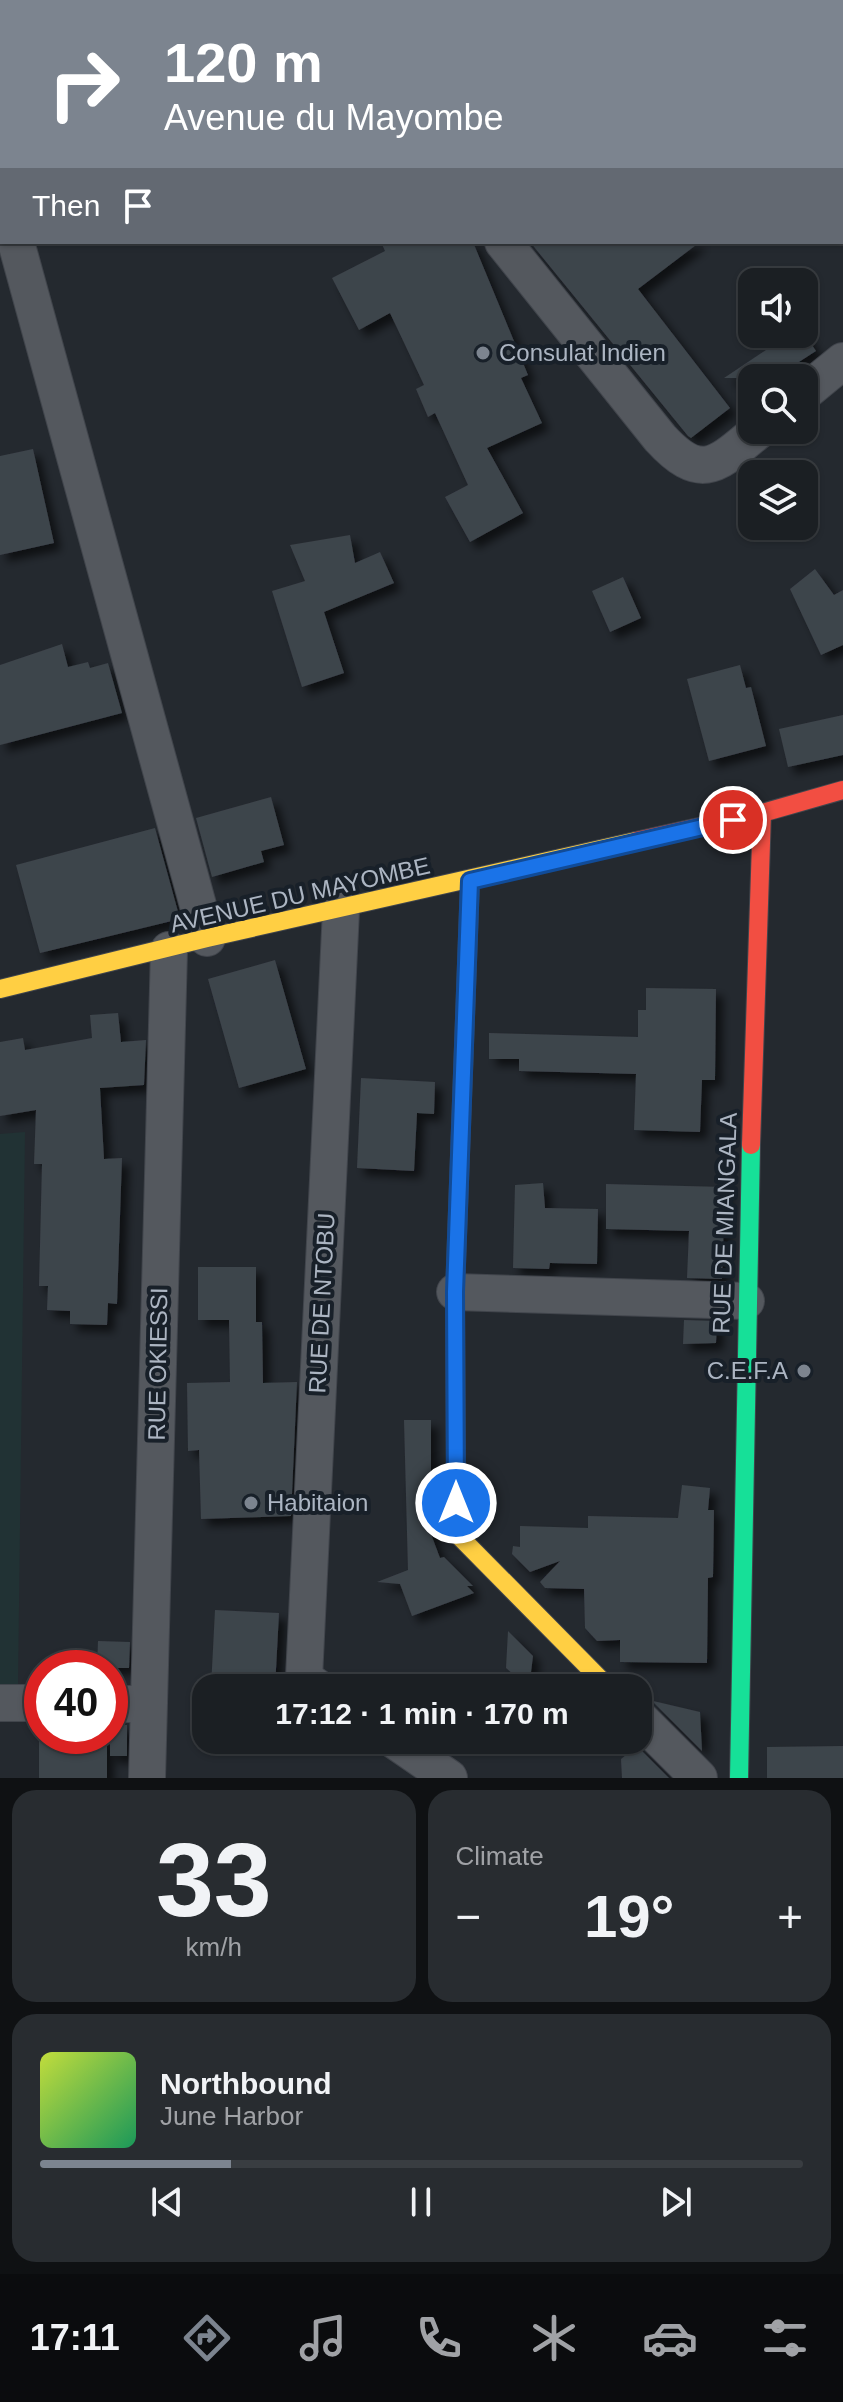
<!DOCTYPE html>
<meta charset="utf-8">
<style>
:root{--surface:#1b1f23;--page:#282c30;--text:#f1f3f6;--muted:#a0a2a6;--line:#393d41;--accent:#7c848f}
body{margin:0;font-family:Arial,sans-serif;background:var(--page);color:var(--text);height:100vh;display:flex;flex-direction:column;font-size:30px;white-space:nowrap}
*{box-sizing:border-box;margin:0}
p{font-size:26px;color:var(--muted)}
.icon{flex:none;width:44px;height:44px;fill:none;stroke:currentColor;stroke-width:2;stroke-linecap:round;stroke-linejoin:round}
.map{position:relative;height:1778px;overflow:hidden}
.panel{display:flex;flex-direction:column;gap:12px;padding:12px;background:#0f1113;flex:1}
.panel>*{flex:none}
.top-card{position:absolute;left:0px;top:0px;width:844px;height:244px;box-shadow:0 2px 6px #0004,0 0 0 2px var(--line);background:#7c848f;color:#fff;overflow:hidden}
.controls{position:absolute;left:738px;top:268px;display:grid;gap:16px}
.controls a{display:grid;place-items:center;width:80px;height:80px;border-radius:16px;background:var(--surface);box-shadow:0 2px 6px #0004,0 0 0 2px var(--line);font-size:40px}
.speed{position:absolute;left:24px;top:1650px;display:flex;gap:16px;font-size:40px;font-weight:700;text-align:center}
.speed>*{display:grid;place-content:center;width:104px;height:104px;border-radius:50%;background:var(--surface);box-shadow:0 2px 6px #0004,0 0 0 2px var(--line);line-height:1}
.speed .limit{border:12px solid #d22;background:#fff;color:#111}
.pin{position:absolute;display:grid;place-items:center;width:68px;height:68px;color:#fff;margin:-34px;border:4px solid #fff;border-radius:50%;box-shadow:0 2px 8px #0007}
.me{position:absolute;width:88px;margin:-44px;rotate:0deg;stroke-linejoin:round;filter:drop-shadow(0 0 6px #0008)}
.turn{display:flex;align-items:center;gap:28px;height:168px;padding:0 32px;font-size:36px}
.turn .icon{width:104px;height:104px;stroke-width:2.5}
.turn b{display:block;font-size:56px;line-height:68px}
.then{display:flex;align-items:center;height:76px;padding:0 32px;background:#0003;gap:16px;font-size:30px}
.big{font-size:60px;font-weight:600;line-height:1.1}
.panel .tile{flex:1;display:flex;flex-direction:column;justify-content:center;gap:12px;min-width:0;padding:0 28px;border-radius:24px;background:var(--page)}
.panel .dial{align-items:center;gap:0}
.dial b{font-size:104px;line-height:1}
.song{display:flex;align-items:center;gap:24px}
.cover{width:96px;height:96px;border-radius:12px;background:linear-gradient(135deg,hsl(70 70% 55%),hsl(150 70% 35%))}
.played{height:8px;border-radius:4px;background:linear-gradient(90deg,var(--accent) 25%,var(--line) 25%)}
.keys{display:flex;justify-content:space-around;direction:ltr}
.heat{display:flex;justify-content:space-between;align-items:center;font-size:44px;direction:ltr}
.panel .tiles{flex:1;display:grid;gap:12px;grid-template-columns:1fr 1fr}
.tile:last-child{grid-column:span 2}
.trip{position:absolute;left:192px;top:1674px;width:460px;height:80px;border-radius:24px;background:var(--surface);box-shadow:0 2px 6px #0004,0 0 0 2px var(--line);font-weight:600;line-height:80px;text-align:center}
.menu{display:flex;height:128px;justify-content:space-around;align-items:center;background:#0b0c0e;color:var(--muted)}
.menu .icon{width:56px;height:56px}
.menu .current{color:var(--accent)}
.menu b{font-size:36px;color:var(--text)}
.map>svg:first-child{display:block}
.green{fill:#213234}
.building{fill:#3e444b;filter:url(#shadow)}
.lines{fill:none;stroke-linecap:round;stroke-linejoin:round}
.street-casing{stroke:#41454c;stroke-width:38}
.fast-casing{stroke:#41454c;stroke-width:20}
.slow-casing{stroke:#41454c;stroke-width:20}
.jam-casing{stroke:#41454c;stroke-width:20}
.street{stroke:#54585e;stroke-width:36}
.fast{stroke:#16e098;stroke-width:18}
.slow{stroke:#ffcf43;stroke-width:18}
.jam{stroke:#f24e42;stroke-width:18}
.route-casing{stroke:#114b97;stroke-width:20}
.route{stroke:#1a73e8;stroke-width:14}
.poi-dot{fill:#7c848f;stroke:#182029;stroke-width:3}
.labels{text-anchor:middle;stroke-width:8;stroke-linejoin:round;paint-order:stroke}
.poi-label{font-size:24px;fill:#acb5c2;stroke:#182029;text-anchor:start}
.street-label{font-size:24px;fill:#acb5c2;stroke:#182029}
</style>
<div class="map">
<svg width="843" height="1778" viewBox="0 0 843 1778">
<defs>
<filter id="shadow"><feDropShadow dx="7" dy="7" stdDeviation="4" flood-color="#0009"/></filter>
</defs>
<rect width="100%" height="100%" fill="#24292f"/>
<!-- green -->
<path class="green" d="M25 1132 18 1684H0V1134Z"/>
<!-- building -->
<path class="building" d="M381 242H473L528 375 521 378 542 423 487 448 523 513 470 542 445 497 468 485 435 413 428 417 416 389 424 385 390 313 359 330 332 278 385 251Z
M530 242H700L638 289 730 408 691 438 688 436Z
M804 333 816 351 774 378H724L790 334Z
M33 449 54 543 0 555V456Z
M350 535 355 563 380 552 394 583 324 612 344 673 302 687 272 591 305 581 290 545Z
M815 569 834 595 843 590V645L821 655 790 589Z
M623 577 641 618 610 632 592 591Z
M62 644 68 667 88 662 90 668 108 663 122 713 0 745V665Z
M740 665 746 688 751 687 766 746 709 761 687 679Z
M843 715V755L788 767 779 729Z
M271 797 284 845 261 851 264 862 212 877 196 818Z
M155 828 180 919 40 953 16 865Z
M275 960 306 1069 239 1088 208 979Z
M646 988 716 989 715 1080H702L700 1132 634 1130 636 1074 519 1071V1059H489V1033L638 1037V1010H646Z
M118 1013 121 1042 146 1040 144 1085 100 1088 104 1159 122 1158 117 1304 108 1303 107 1325 70 1324V1311L47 1310 48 1286H39L42 1164H34L36 1110 0 1116V1042L23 1038 25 1050 92 1038 90 1015Z
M361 1078 435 1082 434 1114 417 1113 414 1171 357 1168Z
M543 1183 545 1208 598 1209 597 1264 550 1263 549 1269 513 1268 515 1185Z
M606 1184 725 1187 722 1279 687 1278 689 1231 606 1229Z
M198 1267H256V1322H262L263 1383 297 1382 291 1516 201 1519 199 1450 188 1451 187 1383 230 1382 229 1320H198Z
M684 1320 717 1321 716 1343 683 1344Z
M404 1420H431V1534L440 1558 444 1557 473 1586H467L474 1593 412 1616 400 1584 377 1582 408 1570Z
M682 1485 710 1488 708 1510H714L713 1577 708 1578 707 1663 620 1662V1640L597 1641 585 1628 584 1589 545 1588 540 1582 560 1561 530 1572 512 1554 513 1546 520 1547V1526L588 1528V1516L678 1518Z
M215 1610 279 1613 275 1688H211Z
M508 1631 533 1656 529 1688 506 1668Z
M98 1641 130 1642 129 1668H97Z
M649 1700 700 1712 702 1751 653 1702Z
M110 1725H127V1756H110Z
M39 1736H107V1778H39Z
M637 1746 669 1778H622L621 1759Z
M843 1746V1778H767V1747Z"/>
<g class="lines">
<!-- street casing -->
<g class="street-casing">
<path id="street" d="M0 120 2 119
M0 160 2 170
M16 242 207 938
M503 242 660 438C702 484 718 464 759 430
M804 393 843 361
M455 1292 746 1301
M318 1688 304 1678 341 910
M0 1703H42
M110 1704H149
M638 1717 699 1778
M394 1740 449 1778
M147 1778 169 950"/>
</g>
<!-- fast casing -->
<g class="fast-casing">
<path id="fast" d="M739 1778 751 1145"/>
</g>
<!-- slow casing -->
<g class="slow-casing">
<path id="slow" d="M0 989 207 938 636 841
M456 1476V1533L609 1688"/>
</g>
<!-- jam casing -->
<g class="jam-casing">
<path id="jam" d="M690 0 691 2
M842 199 843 200
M636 841 762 813 843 790
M751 1145 762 813
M456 1476 455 1292 470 881"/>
</g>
<!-- street -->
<use href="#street" class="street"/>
<!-- fast -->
<use href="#fast" class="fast"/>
<!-- slow -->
<use href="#slow" class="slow"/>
<!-- jam -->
<use href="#jam" class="jam"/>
</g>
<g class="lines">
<!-- route casing -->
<g class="route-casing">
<path id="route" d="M456 1503 455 1292 470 881 733 820"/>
</g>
<!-- route -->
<use href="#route" class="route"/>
</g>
<!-- markers -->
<g class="poi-dot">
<circle cx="483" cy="353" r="8"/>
<circle cx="804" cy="1371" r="8"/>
<circle cx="251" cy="1503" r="8"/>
</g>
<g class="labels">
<!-- poi labels -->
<g class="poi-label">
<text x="499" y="361">Consulat Indien</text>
<text x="788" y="1379" text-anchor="end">C.E.F.A</text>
<text x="267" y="1511">Habitaion</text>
</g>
<!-- street labels -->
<g class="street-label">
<text transform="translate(300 895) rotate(-13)" y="8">AVENUE DU MAYOMBE</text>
<text transform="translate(725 1223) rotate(-88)" y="8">RUE DE MIANGALA</text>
<text transform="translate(322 1303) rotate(-87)" y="8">RUE DE NTOBU</text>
<text transform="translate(158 1364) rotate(-89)" y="8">RUE OKIESSI</text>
</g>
</g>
</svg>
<div class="controls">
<a><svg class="icon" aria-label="sound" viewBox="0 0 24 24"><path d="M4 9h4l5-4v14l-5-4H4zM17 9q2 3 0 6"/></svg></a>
<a><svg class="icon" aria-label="search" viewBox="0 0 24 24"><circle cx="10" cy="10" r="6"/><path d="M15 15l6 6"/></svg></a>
<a><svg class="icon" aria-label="layers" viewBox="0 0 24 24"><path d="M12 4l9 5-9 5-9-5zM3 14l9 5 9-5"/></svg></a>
</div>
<div class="speed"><div class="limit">40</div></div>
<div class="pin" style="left:733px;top:820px;background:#d93025"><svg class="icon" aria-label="arrive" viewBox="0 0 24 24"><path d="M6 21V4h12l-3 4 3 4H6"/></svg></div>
<svg class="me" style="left:456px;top:1503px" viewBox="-20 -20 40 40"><circle r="17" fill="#1a73e8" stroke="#fff" stroke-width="3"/><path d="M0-11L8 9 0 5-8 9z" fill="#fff"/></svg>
<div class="trip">17:12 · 1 min · 170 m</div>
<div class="top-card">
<div class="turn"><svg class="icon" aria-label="right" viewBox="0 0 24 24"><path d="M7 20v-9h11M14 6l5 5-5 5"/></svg><div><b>120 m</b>Avenue du Mayombe</div></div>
<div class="then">Then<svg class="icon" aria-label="arrive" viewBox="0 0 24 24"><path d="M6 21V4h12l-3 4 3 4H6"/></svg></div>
</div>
</div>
<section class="panel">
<div class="tiles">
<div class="tile dial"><b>33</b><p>km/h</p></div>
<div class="tile"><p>Climate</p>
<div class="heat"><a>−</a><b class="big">19°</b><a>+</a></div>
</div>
<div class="tile">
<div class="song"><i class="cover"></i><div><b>Northbound</b><p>June Harbor</p></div></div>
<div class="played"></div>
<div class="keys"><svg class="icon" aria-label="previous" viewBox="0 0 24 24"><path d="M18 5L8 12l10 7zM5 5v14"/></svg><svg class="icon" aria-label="pause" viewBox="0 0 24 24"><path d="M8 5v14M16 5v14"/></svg><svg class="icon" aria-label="next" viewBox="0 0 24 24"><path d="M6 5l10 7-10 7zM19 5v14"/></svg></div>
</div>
</div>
</section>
<nav class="menu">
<b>17:11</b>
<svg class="icon current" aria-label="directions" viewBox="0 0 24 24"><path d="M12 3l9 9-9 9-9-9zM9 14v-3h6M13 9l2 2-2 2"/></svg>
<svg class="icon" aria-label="music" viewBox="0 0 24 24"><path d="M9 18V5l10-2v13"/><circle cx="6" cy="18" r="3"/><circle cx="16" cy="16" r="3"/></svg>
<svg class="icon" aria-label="phone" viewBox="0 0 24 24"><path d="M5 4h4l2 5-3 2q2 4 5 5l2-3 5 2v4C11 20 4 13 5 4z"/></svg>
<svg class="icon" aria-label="climate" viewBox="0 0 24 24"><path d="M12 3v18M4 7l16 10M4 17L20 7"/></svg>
<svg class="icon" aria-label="car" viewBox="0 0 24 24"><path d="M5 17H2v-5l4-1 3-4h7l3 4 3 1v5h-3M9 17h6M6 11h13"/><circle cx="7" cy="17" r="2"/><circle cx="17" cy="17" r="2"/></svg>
<svg class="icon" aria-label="filters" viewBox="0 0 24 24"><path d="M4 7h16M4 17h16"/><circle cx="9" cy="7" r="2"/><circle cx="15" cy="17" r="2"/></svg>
</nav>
